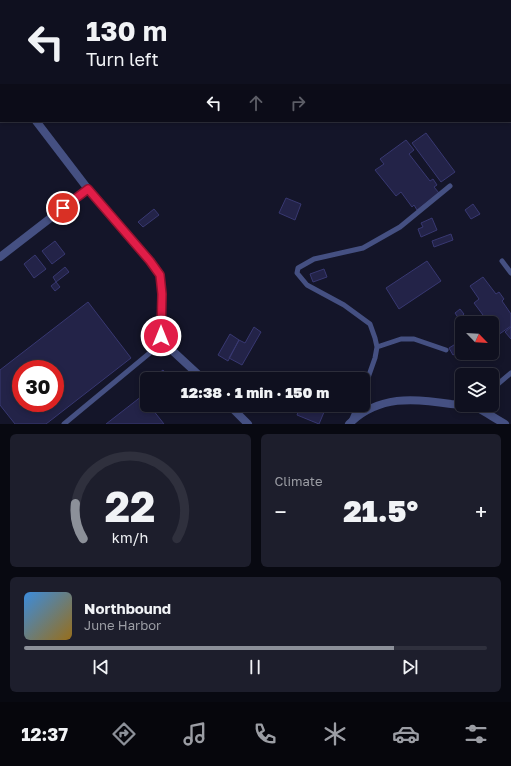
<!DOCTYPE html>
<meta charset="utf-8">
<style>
:root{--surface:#0f101f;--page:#1d1e2c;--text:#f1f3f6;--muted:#9b9da4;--line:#2f303d;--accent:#8c9099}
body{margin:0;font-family:"Golos Text",sans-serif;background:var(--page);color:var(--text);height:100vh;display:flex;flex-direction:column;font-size:15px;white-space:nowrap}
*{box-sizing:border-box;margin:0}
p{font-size:13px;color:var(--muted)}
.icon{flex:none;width:22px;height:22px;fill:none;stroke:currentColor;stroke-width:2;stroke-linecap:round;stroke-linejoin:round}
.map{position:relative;height:424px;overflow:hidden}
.details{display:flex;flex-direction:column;gap:10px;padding:10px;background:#080911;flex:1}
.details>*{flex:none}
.hud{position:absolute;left:0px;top:0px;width:511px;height:122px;box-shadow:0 2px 6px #0003,0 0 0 1px var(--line);background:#0f101f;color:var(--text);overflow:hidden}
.needle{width:26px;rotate:115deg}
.buttons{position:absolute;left:455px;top:316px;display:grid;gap:8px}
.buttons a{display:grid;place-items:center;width:44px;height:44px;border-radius:6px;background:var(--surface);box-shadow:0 2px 6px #0003,0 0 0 1px var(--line);font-size:20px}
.speed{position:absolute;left:12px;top:360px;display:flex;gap:8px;font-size:20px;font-weight:700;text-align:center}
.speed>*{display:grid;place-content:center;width:52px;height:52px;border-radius:50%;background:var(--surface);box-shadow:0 2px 6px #0003,0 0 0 1px var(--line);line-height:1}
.speed .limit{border:6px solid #d22;background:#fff;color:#111}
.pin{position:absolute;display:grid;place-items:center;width:34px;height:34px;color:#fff;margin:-17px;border:2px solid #fff;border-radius:50%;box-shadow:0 1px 4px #0007}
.me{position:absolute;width:44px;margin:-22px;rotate:0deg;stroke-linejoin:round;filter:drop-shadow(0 0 3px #0008)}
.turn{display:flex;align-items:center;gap:14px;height:84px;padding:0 20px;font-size:18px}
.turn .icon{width:52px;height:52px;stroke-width:2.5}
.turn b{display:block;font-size:28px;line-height:34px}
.lanes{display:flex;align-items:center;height:38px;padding:0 20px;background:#0003;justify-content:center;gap:20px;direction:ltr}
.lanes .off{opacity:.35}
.big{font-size:30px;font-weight:800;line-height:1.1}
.details .tile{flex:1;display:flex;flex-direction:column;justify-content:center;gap:6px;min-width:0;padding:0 14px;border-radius:6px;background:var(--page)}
.details .dial{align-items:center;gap:0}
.dial svg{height:104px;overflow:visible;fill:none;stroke:var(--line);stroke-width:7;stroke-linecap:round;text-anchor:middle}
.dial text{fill:var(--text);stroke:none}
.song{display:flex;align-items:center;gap:12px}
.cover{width:48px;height:48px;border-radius:6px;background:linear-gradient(135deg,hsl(210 70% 55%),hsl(40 70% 35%))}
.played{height:4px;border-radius:2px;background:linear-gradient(90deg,var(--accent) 80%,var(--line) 80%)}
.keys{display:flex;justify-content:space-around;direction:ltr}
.heat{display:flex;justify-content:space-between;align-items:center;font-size:22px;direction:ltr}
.details .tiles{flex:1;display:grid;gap:10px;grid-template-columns:1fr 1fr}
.tile:last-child{grid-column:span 2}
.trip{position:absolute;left:140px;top:372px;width:230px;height:40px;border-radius:6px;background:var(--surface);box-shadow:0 2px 6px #0003,0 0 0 1px var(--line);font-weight:800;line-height:40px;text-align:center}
.tabs{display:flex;height:64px;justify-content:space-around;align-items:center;background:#06060c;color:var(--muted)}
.tabs .icon{width:28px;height:28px}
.tabs .current{color:var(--accent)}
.tabs b{font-size:18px;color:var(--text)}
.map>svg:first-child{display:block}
.building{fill:#232348;stroke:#383871;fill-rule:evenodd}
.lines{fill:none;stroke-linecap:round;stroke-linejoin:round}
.lane{stroke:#455082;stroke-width:5}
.street{stroke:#455082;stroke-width:8}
.route-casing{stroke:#92132f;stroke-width:10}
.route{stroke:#e11d48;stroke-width:7}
</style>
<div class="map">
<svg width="511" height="424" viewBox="0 0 511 424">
<rect width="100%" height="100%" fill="#141529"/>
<!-- building -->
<path class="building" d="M511 95V115L510 116V96Z
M426 133 455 172 441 182 412 143Z
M406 140 414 150 409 154 430 181 433 179 437 185 434 187 439 193 417 210 414 205 412 207 401 192 396 196 375 170 384 164 380 159Z
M286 198 301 204 295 220 279 213Z
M473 204 480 214 471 219 465 210Z
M154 209 159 215 143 227 138 222Z
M432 218 437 230 421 237 418 229 423 227 421 223Z
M451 234 453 240 434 247 432 241Z
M55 241 65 254 52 264 42 251Z
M35 255 46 269 34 278 24 264Z
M427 261 441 281 399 309 386 288Z
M65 267 69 272 56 282 53 277Z
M324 269 327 277 313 282 310 274Z
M483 277 496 294 499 292 504 299 502 301 511 314V326L498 335 492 327V323H489L474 303 479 299 470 286Z
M56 282 60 287 55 291 51 286Z
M88 302 131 358 46 424H15L0 405V370ZM21 369H55V403H21Z
M460 309 464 314 459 319 455 313Z
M254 327 261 332 242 365 229 358 239 340 245 343Z
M511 327V339L505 332Z
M230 334 239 340 228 361 218 355Z
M462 340V350L453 355 449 348Z
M163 370 169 378 168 379H157L155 376Z
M142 396 147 402V405H149L164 424H106Z
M301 405H327L319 424 297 415Z"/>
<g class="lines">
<!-- lane -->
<path class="lane" d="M502 261 511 273
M377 347 401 339H414L446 350
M492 389 511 373
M363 392 375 358 377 347 375 338 370 324 344 305 307 285 297 273 298 268 314 259 363 248 400 227 450 186
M351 421 358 405
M64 424 163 342"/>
<!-- street -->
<path class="street" d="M0 75 1 76
M36 121 88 189 150 261 160 275 162 294 160 329 163 342 203 379
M0 257 88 189
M229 405 248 424
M349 424C378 395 414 398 451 404 459 405 470 405 478 408 487 413 496 419 505 424"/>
</g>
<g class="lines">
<!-- route casing -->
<g class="route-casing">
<path id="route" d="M63 208 88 189 150 261 160 275 162 294 161 336"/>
</g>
<!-- route -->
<use href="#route" class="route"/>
</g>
</svg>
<div class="buttons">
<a><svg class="needle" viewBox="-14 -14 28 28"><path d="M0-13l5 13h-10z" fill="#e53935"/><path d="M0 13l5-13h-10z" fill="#9b9da4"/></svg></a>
<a><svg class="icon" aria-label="layers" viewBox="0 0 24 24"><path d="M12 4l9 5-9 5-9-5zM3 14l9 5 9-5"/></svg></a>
</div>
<div class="speed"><div class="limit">30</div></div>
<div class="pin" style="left:63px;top:208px;background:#d93025"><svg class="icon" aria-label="arrive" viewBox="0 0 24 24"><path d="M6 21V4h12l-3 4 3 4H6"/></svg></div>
<svg class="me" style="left:161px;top:336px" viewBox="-20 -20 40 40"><circle r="17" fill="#e11d48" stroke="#fff" stroke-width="3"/><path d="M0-11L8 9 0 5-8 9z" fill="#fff"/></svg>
<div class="trip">12:38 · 1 min · 150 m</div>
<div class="hud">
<div class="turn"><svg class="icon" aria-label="left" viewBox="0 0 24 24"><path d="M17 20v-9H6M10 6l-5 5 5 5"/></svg><div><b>130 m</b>Turn left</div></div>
<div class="lanes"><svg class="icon" aria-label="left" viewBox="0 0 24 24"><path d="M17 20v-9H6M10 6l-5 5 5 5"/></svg><svg class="icon off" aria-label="ahead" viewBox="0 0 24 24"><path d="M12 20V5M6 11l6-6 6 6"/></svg><svg class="icon off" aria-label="right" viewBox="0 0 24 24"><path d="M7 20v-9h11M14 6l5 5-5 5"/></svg></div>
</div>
</div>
<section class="details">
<div class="tiles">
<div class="tile dial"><svg viewBox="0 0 100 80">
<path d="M14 69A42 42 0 1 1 86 69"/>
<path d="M14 69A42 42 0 0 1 8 42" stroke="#8c9099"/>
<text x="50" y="56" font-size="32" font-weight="700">22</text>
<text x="50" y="72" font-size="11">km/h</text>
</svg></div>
<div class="tile"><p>Climate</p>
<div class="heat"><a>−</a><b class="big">21.5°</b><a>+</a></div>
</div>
<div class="tile">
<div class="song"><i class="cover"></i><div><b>Northbound</b><p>June Harbor</p></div></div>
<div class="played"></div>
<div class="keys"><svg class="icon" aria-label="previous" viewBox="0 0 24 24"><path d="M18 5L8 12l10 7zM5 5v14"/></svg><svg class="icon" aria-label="pause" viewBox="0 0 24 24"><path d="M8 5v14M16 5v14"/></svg><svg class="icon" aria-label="next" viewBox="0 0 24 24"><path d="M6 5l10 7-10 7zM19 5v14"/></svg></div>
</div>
</div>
</section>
<nav class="tabs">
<b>12:37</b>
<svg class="icon current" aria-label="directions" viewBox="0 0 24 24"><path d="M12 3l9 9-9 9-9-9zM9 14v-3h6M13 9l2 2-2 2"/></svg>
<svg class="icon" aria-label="music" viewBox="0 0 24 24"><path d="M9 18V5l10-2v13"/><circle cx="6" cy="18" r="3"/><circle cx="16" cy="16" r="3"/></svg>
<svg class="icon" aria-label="phone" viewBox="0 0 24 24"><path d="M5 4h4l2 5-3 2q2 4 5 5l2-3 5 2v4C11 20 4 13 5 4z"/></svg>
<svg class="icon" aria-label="climate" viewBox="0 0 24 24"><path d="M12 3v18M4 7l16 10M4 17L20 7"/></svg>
<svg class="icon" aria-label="car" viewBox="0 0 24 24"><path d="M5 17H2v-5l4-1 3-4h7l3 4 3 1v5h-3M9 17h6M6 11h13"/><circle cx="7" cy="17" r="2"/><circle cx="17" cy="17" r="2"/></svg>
<svg class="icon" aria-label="filters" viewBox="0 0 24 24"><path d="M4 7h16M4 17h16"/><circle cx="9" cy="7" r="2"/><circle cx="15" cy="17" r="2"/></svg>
</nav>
